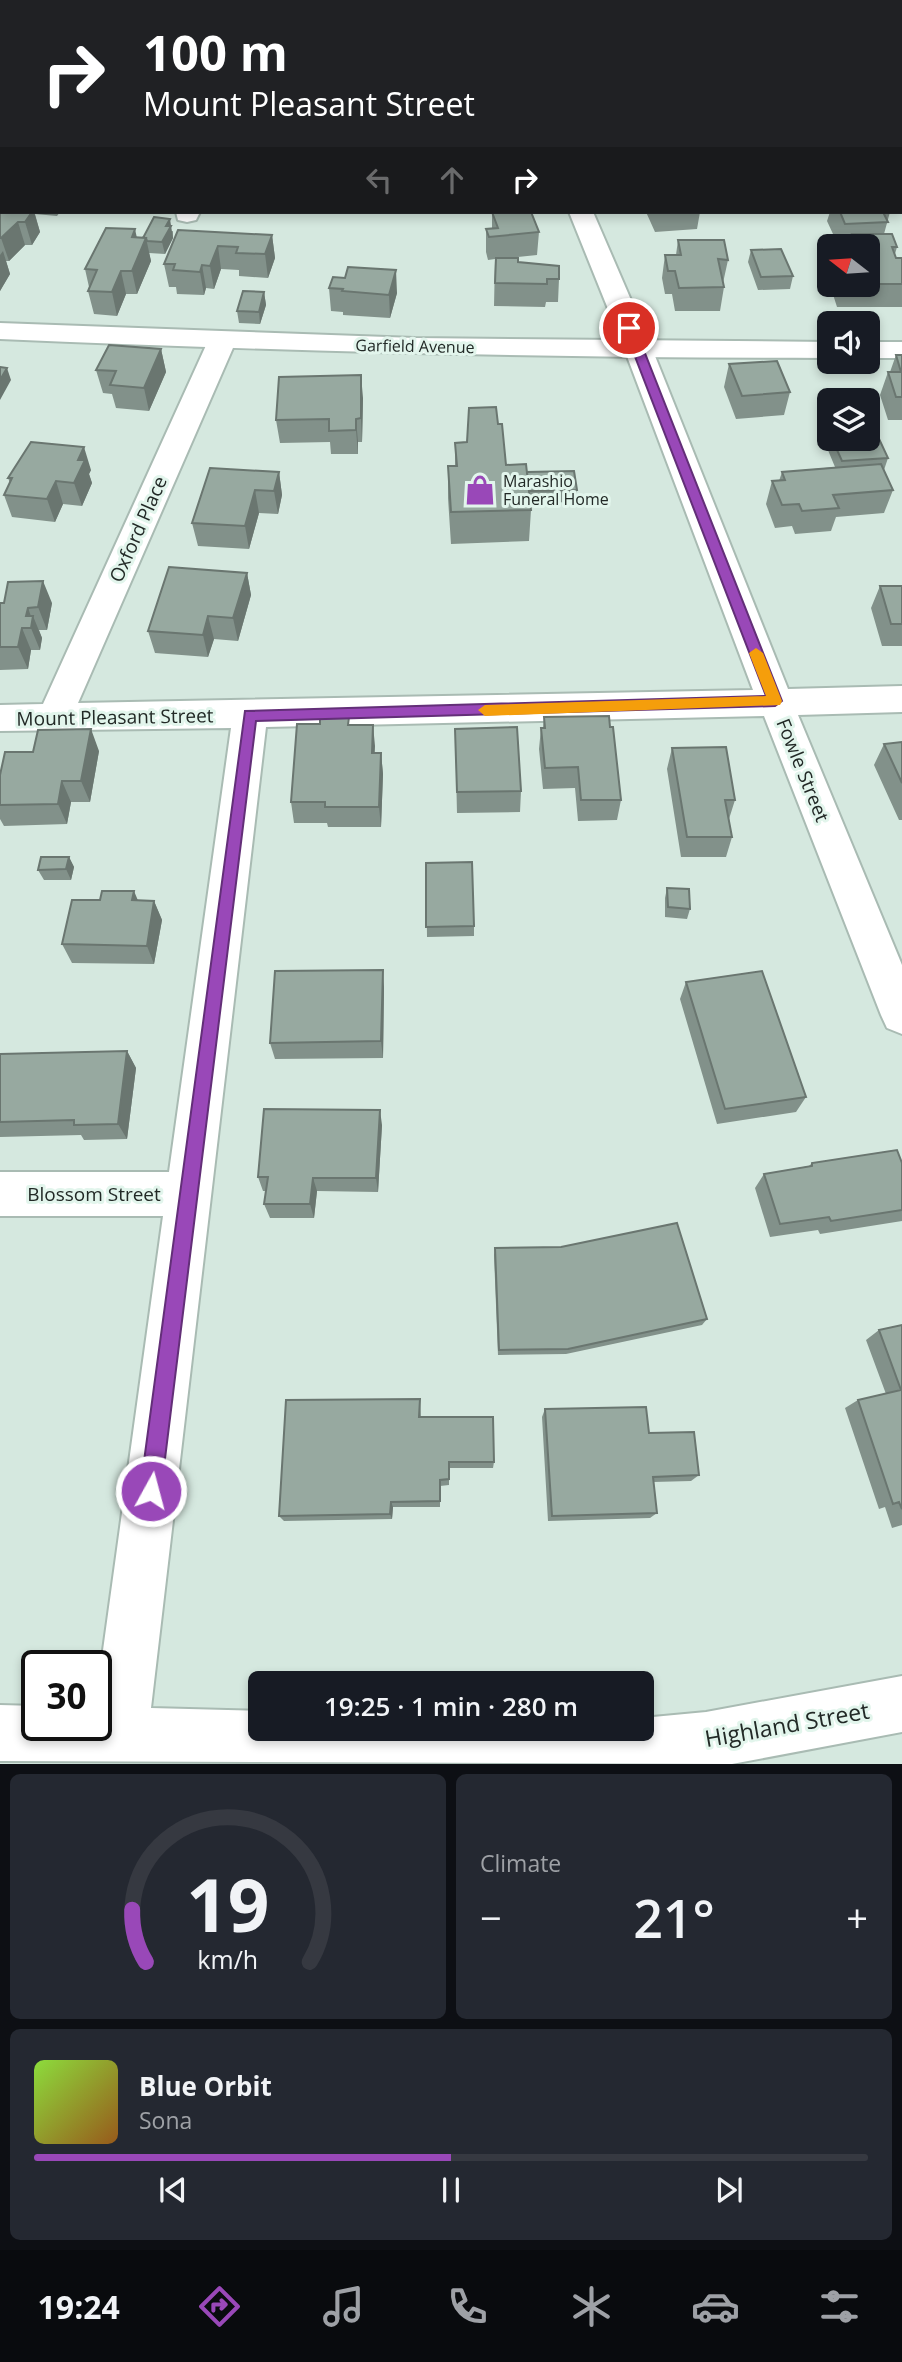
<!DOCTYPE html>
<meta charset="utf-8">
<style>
:root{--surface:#171b24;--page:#242831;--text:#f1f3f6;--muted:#9ea1a6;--line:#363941;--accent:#9948b8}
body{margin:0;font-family:"Open Sans",sans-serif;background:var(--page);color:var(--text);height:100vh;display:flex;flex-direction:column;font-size:26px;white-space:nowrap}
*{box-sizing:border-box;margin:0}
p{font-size:23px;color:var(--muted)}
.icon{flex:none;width:38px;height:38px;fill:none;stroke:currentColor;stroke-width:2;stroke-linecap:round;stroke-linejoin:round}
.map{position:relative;height:1764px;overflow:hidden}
.side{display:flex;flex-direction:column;gap:10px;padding:10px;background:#0d0f14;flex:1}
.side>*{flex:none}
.hud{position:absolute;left:0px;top:0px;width:903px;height:214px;box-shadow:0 4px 10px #0003;background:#202124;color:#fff;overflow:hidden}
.needle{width:46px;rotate:287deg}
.buttons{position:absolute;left:817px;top:234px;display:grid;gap:14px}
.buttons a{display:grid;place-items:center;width:63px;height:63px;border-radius:10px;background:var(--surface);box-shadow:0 4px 10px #0003;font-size:35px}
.speed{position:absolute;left:21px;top:1650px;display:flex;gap:14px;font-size:35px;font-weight:700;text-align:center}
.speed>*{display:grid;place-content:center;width:91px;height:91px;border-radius:50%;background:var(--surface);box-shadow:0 4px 10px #0003;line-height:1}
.speed .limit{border:4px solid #111;border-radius:10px;background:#fff;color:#111}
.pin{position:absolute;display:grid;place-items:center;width:60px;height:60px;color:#fff;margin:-30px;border:4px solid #fff;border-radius:50%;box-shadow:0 2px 7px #0007}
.me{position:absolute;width:77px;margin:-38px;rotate:7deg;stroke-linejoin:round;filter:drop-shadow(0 0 5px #0008)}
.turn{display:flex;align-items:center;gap:24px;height:147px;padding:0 28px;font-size:32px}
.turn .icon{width:91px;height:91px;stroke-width:2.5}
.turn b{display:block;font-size:49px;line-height:60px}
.lanes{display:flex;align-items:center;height:66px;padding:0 28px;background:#0003;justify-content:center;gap:35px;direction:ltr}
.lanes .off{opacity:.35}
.big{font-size:52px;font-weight:600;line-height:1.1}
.side .widget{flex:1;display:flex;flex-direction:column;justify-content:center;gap:10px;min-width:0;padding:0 24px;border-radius:10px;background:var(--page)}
.side .dial{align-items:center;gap:0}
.dial svg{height:182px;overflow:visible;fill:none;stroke:var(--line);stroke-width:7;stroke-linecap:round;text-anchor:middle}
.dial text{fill:var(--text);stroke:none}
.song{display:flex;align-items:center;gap:21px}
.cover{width:84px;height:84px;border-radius:10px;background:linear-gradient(135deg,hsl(90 70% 55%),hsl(30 70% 35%))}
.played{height:7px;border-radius:4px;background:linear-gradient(90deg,var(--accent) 50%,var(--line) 50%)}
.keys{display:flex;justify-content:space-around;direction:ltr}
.heat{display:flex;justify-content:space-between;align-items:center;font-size:38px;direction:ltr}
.side .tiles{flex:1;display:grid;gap:10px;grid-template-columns:1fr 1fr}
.widget:last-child{grid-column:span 2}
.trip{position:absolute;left:248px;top:1671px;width:406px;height:70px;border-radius:10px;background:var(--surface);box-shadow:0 4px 10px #0003;font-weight:600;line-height:70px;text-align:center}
.menu{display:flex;height:112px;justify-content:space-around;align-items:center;background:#090b0e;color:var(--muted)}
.menu .icon{width:49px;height:49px}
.menu .current{color:var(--accent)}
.menu b{font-size:32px;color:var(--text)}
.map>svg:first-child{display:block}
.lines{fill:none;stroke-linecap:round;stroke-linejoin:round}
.minor-casing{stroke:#a9bbb3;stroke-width:4}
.tertiary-casing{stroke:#a9bbb3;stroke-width:4}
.minor{fill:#fff;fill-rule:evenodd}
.tertiary{fill:#fff;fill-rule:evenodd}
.wall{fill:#82918a}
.shaded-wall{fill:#6a7670}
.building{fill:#97a9a0;stroke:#6a7670;stroke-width:2}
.route{fill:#9948b8;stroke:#632f78;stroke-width:2}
.slow{fill:#f59e0b}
.labels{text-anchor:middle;stroke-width:6;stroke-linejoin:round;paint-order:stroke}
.far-street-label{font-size:16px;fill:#222926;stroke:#e2f5ec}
.far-poi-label{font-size:16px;fill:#222926;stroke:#e2f5ec;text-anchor:start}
.street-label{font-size:19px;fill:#222926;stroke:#e2f5ec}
.near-street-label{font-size:23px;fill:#222926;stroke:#e2f5ec}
</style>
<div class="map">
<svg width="902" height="1764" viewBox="0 0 902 1764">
<rect width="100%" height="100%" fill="#d5e8df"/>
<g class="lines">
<!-- minor casing -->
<g class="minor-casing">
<path id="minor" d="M481 0H501L502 2H482Z
M645 0H678L644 2Z
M0 49H2V61H0Z
M901 103H902V117H901Z
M901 174H902V189H901Z
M176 212H200L196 220 187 222 178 220Z
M569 212H593L653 351 788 689 902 686V712L798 715 902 965V1034L887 1028 881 1015 764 716 266 727 151 1708 261 1711V1729H642V1718L706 1712 902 1676V1732L732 1764 0 1761V1705L37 1706V1726H96V1701L163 1216H0V1172H169L231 728 0 731V705L43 704 208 341 212 335 222 333 232 335 236 341 78 703 753 690 625 351Z"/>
</g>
<!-- tertiary casing -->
<g class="tertiary-casing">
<path id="tertiary" d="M75 0H95L74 2Z
M2 117V133L0 134V118Z
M0 323 415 338 830 342V358C553 358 276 351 0 339Z
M868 342H902V358H868Z"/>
</g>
<!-- minor -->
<use href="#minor" class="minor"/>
<!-- tertiary -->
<use href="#tertiary" class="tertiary"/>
</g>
<!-- wall -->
<path class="wall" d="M348 0H394V2H349Z
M828 0H902V12L901 2H891L890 1V2H827Z
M2 166V212H60L57 216 35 214 40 232 32 245H25L9 261H6L10 274 0 291V169Z
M492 212 539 232 537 255 508 258 559 279 558 302H546L545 307 494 306 495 259 488 260 486 252V229L492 228Z
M646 212H700L697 229 655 232Z
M830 212H890L884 234 897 247 895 254 896 258H902V307H837L830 285H868V247H839L827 221Z
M178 230 272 235 275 258 268 278 239 276V270L221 269 214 289 206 288 204 295 177 294 176 287H169L164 264Z
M173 231V238L165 254 149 253 151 261 137 294H126L117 316 94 314 88 291 89 287 85 269 137 238H143Z
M678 240 728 260 723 283 724 287 720 311H675L672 294H665L662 278 665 255H676Z
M751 250 793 276 790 289 758 290 748 262Z
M329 288 397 293 390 318 343 315V312L331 311Z
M264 292 266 305 260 324 239 323 237 311Z
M161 349 166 372 149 411 116 408 112 394 103 393 96 370Z
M896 355H902V420H888L880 395 888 372H890Z
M729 364 790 392 784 415 736 419 724 387Z
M363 398 362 442H358V454H331L330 442 280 443 276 420Z
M498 424 506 465 577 490 575 502 530 503 531 510 529 541 451 544 448 498V466H455V443L467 442Z
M829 431 830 439H868L888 458 884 470 893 490 884 513 836 517 831 531 795 534 792 526 775 528 766 504 772 481H779L782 472 835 467 825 443Z
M91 470 89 474 92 483 82 506 63 504 55 522 12 517 4 495 10 483 8 478Z
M279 472 282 495 278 514 259 513 249 549 198 546 192 523Z
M247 573 251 595 238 641 214 639 208 657 155 653 148 631Z
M880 586H902V646H882L871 608Z
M0 603H52L47 630H39L42 638 40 650H31L28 669 0 670Z
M544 717 621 800 617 820 578 821 575 788 543 789 539 749 541 728H543Z
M350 725H373L374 753H381L383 774 381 827H328L327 823H294L291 802Z
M455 729 521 791 520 812 457 813Z
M902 742V820H899L874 765 884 744Z
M672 748 735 800 729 819 732 837 726 857H681L667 769Z
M99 751 90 802H71L67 824 4 826 0 819V775Z
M69 857 74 867 71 880H44L38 870Z
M426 863 474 926V936L427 937Z
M667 888 690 909 687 919 665 917V898Z
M138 901H154L162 920 154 964 72 963 62 944Z
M686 982 806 1097 796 1112 717 1124 680 999Z
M384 987 383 1058 275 1059 270 1043Z
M127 1051 136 1068 127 1139 84 1140 81 1135 0 1137V1054Z
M382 1125 378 1192 317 1191 314 1218H270L264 1204 266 1191H263L258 1177Z
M812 1163H902V1221L820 1234 818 1230 770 1237 755 1188 764 1174 809 1166Z
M495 1248 707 1319 702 1325 566 1354 498 1355 494 1255Z
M902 1325V1525L892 1528 885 1507 879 1509 845 1408 858 1400 886 1394 866 1340 879 1330Z
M420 1399 421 1417 494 1462 493 1468H449V1485L440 1486V1507H393L392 1519 284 1521 279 1516Z
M545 1409 649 1433 699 1475 691 1481 653 1482 657 1513 650 1518 548 1521 542 1417Z"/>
<!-- shaded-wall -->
<path class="shaded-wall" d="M8 0H19V2H4Z
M412 0H457V2H412Z
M877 0H890V2H863Z
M0 20 2 27V32L0 34Z
M32 212H34L40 232 32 245 25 222Z
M170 219 173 238 165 254 162 242 166 226Z
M18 222 25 245 9 261 1 238Z
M135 229 140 252 146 238 151 261 137 294 132 271V237Z
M272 235 275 258 268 278 265 254Z
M218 246 221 269 214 289 210 266Z
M3 251 10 274 0 291V255Z
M202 265 206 288 204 295 200 272Z
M396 270 397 293 390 318 389 295Z
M121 271 126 294 117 316 112 292Z
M264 292 266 305 260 324 259 312Z
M161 349 166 372 149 411 144 388Z
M7 368 11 380 0 400V380Z
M361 375 363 398 362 442 361 418Z
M356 419 358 442V454L356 430Z
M84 447 91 470 89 474 92 483 82 506 74 483 78 460Z
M279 472 282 495 278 514 274 491Z
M56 481 63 504 55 522 47 499Z
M255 490 259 513 249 549 245 526Z
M247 573 251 595 238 641 233 618Z
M43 581 52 603 47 630 38 607Z
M28 608 32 619 33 616 42 638 40 650 26 616Z
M208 616 214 639 208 657 203 635Z
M22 628 31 650 28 669 18 647Z
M373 725 375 746 374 774 372 753Z
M91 729 99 751 90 802 81 781Z
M381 753 383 774 381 827 379 807Z
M62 781 71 802 67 824 58 804Z
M69 857 74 867 71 880 66 869Z
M134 891 142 910 132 900Z
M154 901 162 920 154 964 147 946Z
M383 970 384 987 383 1058 381 1041Z
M127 1051 136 1068 127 1139 118 1124Z
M380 1110 382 1125 378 1192 376 1178Z
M313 1178 317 1191 314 1218 310 1204Z
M391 1502 393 1507 392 1519 390 1514Z"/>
<!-- building -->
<path class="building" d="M0 0H8L3 1 9 2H2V19H0Z
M104 0H134L141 2H103Z
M244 0 245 2H224L243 0Z
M281 0H312V2H282Z
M846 0H877L863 2H847Z
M2 166V189H0V169Z
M0 206H2V212H32L25 222H18L1 238H0Z
M492 212H531L539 232 489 237 486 229 498 228Z
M840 212H883L888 222 845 224Z
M154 217 170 219 166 226H171L162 242 147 241 146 238H143Z
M106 228 135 229 132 237 146 238 132 271H121L112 292 88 291 97 270 85 269Z
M178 230 272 235 265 254 236 253 238 247 218 246 210 266 202 265 200 272 173 270 175 264H164Z
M852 234H892L897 247H892L896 258H902V284H868V258H874L871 248 857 247Z
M678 240H724L728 260 718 259 724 287 679 288 675 271H668L665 255H681Z
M781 249 793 276 761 277 751 250Z
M496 258H518V262L559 266V279H547V284L495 283Z
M348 267 396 270 389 295 342 291 343 289 329 288 333 277 345 278Z
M243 291 264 292 259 312 237 311Z
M109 345 161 349 144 388 110 385 116 371 96 370Z
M896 355H902V397H896L888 372H901Z
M777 361 790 392 742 396 729 364Z
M0 367 7 368 0 380Z
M361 375V418L356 419V430L329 431V419L276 420 279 377Z
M496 407 498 424H502L506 465 526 464 531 510 451 512 448 466H457L455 443 467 442 469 408Z
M868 428H874L888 458 842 461 832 439H868Z
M31 442 84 447 78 460H85L74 483 56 481 47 499 4 495 12 478H8Z
M881 464 893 490 833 495 839 508 802 511 799 504 782 505 772 481 785 480 782 472Z
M210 468 279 472 274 491 255 490 245 526 192 523Z
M574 471 577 490 529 491 527 472Z
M169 567 247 573 233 618 208 616 203 635 148 631Z
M43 581 38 607 28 608 26 616H33L31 628H22L18 647H0V603H4L8 582Z
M880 586H902V624H891Z
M609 716 610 727H613L621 800H581L578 767 545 768 541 728H545L544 717Z
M320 717H349L348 725H373L372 753H381L379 807H325V802H291L297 724H320Z
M517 727 521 791 457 792 455 729Z
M91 729 81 781H62L58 804 0 805V775L5 752H33L38 730Z
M902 742V783L884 744Z
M726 747 735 800H725L732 837H687L672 748Z
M41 857H69L66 869 38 870Z
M472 862 474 926 426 927V863Z
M667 888 689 889 690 909 668 907Z
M102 891H134L132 900 154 901 147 946 62 944 72 900H100Z
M383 970 381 1041 270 1043 275 971Z
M762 971 806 1097 725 1109 686 982Z
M127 1051 118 1124 74 1125V1120L0 1122V1054Z
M264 1109 380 1110 376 1178H313L310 1204H264L268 1177H258Z
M897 1150 902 1163V1210L831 1221 829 1217 780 1224 764 1174 812 1166V1163Z
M677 1223 707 1319 568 1349 499 1350 495 1248 561 1247Z
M902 1325V1509L899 1502 893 1504 858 1400 901 1390 879 1330Z
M420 1399 419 1417H493L494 1462H449V1479L440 1480V1501L391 1502 390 1514 279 1516 286 1400Z
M646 1407 649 1433 694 1432 699 1475 653 1477 657 1513 552 1516 545 1409Z"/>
<!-- route -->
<path class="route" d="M629 324 635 328 782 701 775 706 256 721 161 1491 158 1499 151 1502 143 1499 140 1491 245 711 766 696 624 328Z"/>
<!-- slow -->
<path class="slow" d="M756 648 763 653 782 701 780 705 485 716 478 710 485 705 766 696 749 653Z"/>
<!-- icons -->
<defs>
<g id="shop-bare" transform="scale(2.415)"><path d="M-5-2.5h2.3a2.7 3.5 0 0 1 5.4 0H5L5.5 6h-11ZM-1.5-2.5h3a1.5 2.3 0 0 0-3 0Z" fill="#9948b8" stroke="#e2f5ec" stroke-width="2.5" paint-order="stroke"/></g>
</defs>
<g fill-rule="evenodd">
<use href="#shop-bare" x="480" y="490"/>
</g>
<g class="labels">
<!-- far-street labels -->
<g class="far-street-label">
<text transform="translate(415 346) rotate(1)" y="6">Garfield Avenue</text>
</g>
<!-- far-poi labels -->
<g class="far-poi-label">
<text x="503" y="487">Marashio<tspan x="503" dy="18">Funeral Home</tspan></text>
</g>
<!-- street labels -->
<g class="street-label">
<text transform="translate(138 529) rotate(-66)" y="7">Oxford Place</text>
<text transform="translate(115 717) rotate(-1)" y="7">Mount Pleasant Street</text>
<text transform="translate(803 770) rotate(68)" y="7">Fowle Street</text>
<text x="94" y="1201">Blossom Street</text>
</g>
<!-- near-street labels -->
<g class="near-street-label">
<text transform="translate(787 1725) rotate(-10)" y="8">Highland Street</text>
</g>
</g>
</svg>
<div class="buttons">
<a><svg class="needle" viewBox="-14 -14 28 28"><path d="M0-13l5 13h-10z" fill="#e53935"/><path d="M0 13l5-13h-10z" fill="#9ea1a6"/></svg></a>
<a><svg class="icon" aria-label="sound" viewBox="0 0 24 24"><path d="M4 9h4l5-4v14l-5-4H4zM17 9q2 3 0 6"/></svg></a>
<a><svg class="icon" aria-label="layers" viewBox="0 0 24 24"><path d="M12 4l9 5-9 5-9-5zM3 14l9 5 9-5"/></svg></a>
</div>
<div class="speed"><div class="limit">30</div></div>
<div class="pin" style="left:629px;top:328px;background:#d93025"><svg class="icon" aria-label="arrive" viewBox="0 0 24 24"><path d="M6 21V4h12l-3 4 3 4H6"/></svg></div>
<svg class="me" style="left:151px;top:1491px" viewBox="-20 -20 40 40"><circle r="17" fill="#9948b8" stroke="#fff" stroke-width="3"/><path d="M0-11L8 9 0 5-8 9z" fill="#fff"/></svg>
<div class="trip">19:25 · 1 min · 280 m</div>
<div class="hud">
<div class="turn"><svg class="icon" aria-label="right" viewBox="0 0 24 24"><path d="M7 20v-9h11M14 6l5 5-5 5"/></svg><div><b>100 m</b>Mount Pleasant Street</div></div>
<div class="lanes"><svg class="icon off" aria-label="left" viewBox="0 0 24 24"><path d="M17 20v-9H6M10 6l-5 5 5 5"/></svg><svg class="icon off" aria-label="ahead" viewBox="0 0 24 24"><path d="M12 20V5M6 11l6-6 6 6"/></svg><svg class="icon" aria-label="right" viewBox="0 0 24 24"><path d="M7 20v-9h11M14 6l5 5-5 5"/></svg></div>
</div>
</div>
<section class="side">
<div class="tiles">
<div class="widget dial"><svg viewBox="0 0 100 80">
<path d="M14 69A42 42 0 1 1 86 69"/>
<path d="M14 69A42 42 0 0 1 8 46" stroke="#9948b8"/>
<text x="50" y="56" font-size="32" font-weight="700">19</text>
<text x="50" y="72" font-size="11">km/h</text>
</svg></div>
<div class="widget"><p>Climate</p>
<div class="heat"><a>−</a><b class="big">21°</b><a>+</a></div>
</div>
<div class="widget">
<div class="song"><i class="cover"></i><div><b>Blue Orbit</b><p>Sona</p></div></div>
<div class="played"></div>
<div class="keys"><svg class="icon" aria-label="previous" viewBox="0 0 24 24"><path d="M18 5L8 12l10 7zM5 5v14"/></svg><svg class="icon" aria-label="pause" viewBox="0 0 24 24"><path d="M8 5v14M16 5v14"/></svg><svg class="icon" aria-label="next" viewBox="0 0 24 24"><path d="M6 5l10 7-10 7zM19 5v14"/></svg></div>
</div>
</div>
</section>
<nav class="menu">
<b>19:24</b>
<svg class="icon current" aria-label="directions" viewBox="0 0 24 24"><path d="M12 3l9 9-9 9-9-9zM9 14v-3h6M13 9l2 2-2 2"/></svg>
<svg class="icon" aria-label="music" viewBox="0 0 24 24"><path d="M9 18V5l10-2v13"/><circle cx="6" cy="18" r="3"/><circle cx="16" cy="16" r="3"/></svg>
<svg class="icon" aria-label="phone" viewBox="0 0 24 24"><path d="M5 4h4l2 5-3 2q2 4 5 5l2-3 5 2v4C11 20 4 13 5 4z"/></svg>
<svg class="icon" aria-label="climate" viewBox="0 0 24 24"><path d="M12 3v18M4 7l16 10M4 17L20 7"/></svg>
<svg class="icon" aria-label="car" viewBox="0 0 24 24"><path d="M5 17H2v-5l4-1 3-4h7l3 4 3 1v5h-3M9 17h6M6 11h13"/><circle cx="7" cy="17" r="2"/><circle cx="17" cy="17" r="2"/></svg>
<svg class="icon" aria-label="filters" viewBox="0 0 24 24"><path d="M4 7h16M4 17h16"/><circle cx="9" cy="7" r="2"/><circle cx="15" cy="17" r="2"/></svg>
</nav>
